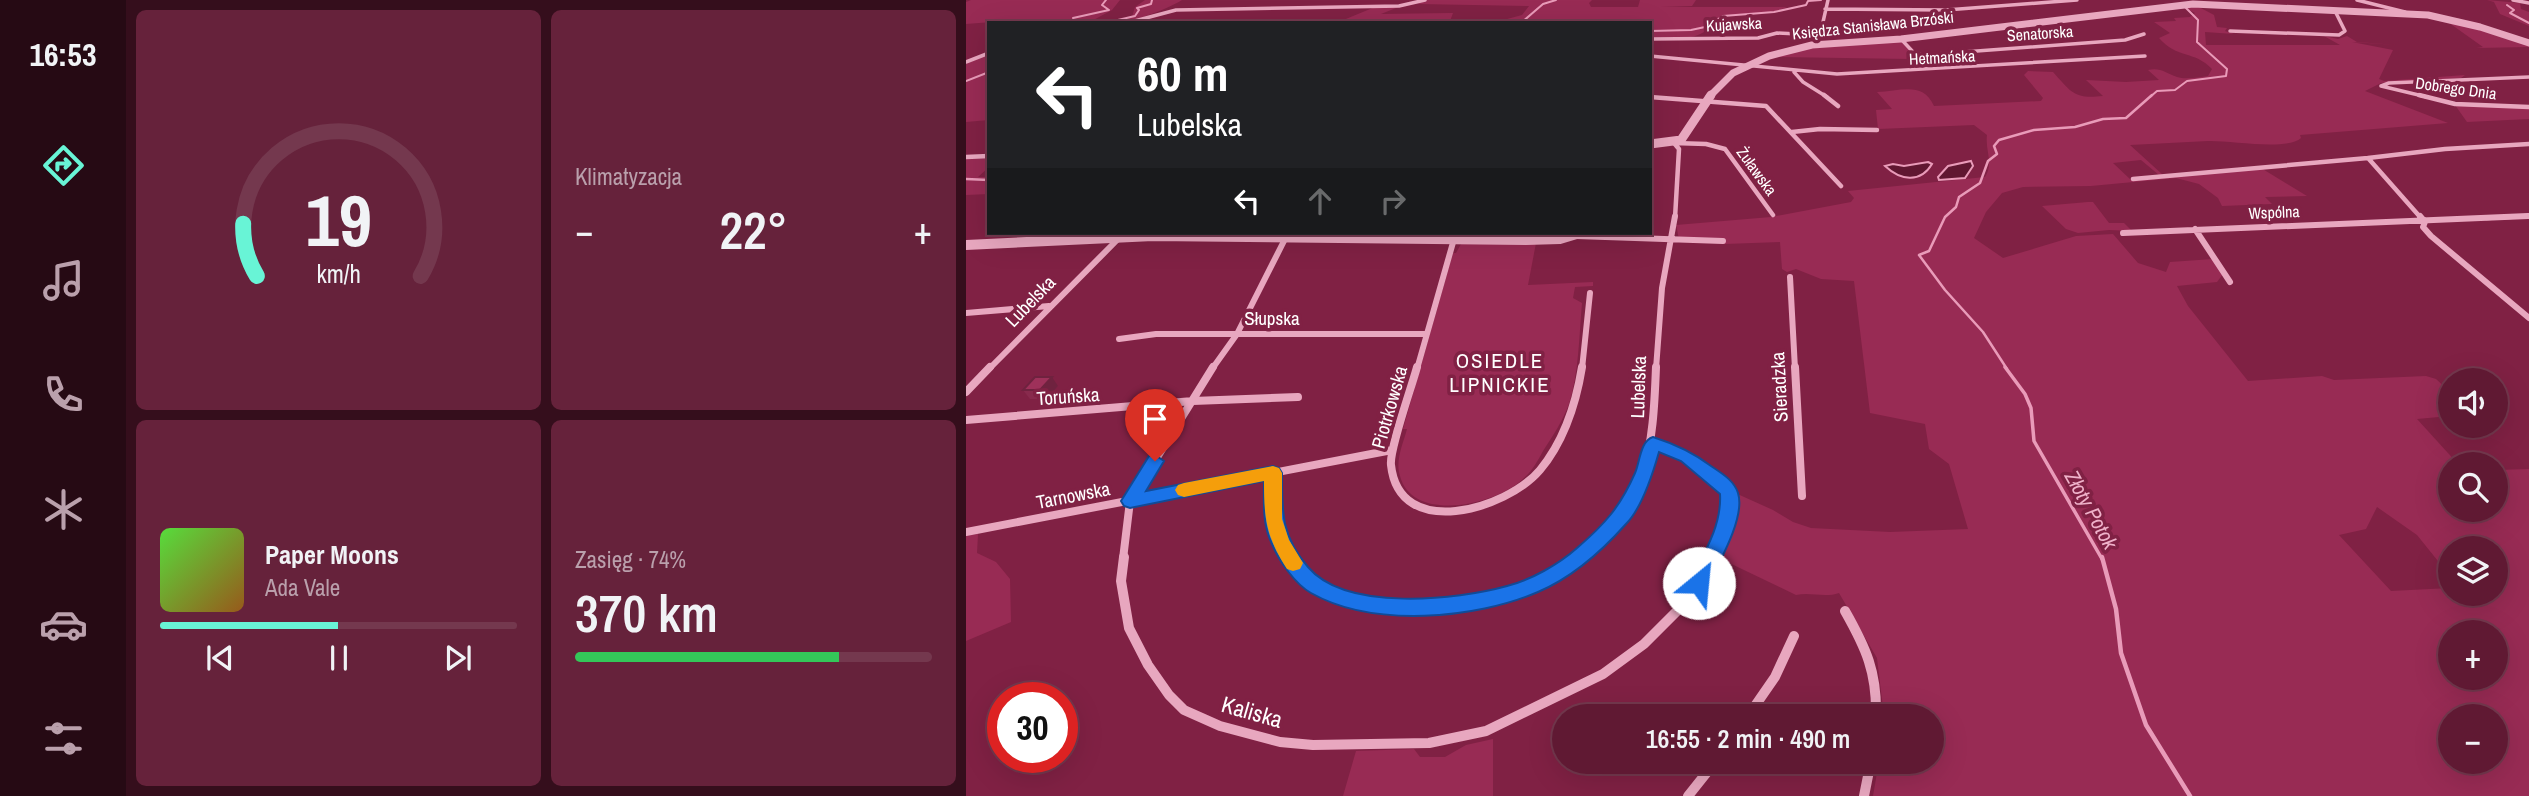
<!DOCTYPE html>
<html lang="pl">
<meta charset="utf-8">
<style>
:root{--surface:#601933;--page:#66223b;--text:#f1f3f6;--muted:#baa0ac;--line:#74384e;--accent:#68f4d6}
body{margin:0;font-family:"Archivo Narrow",sans-serif;background:var(--page);color:var(--text);height:100vh;display:flex;flex-direction:column;font-size:26px;white-space:nowrap}
*{box-sizing:border-box;margin:0}
p{font-size:23px;color:var(--muted)}
.icon{flex:none;width:38px;height:38px;fill:none;stroke:currentColor;stroke-width:2;stroke-linecap:round;stroke-linejoin:round}
.map{position:relative;flex:1;overflow:hidden}
.sheet{display:flex;flex-direction:column;gap:10px;padding:10px;background:#350e1c;width:840px}
.sheet>*{flex:none}
.banner{position:absolute;left:21px;top:21px;width:665px;height:214px;border-radius:0px;box-shadow:0 7px 28px #0002,0 0 0 2px var(--line);background:#202124;color:#fff;overflow:hidden}
.fabs{position:absolute;left:1472px;top:368px;display:grid;gap:14px}
.fabs a{display:grid;place-items:center;width:70px;height:70px;border-radius:50%;background:var(--surface);box-shadow:0 7px 28px #0002,0 0 0 2px var(--line);font-size:35px}
.speed{position:absolute;left:21px;top:682px;display:flex;gap:14px;font-size:35px;font-weight:700;text-align:center}
.speed>*{display:grid;place-content:center;width:91px;height:91px;border-radius:50%;background:var(--surface);box-shadow:0 7px 28px #0002,0 0 0 2px var(--line);line-height:1}
.speed .limit{border:10px solid #d22;background:#fff;color:#111}
.pin{position:absolute;display:grid;place-items:center;width:60px;height:60px;color:#fff;margin:-72px -30px;border-radius:50% 50% 50% 0;rotate:-45deg;box-shadow:0 0 7px #0007}
.pin .icon{rotate:45deg}
.me{position:absolute;width:77px;margin:-38px;rotate:28deg;stroke-linejoin:round;filter:drop-shadow(0 0 5px #0008)}
.turn{display:flex;align-items:center;gap:24px;height:147px;padding:0 35px;font-size:32px}
.turn .icon{width:91px;height:91px;stroke-width:2.5}
.turn b{display:block;font-size:49px;line-height:60px}
.lanes{display:flex;align-items:center;height:66px;padding:0 35px;background:#0003;justify-content:center;gap:35px;direction:ltr}
.lanes .off{opacity:.35}
.big{font-size:52px;font-weight:600;line-height:1.1}
.sheet .card{flex:1;display:flex;flex-direction:column;justify-content:center;gap:10px;min-width:0;padding:0 24px;border-radius:10px;background:var(--page)}
.sheet .dial{align-items:center;gap:0}
.dial svg{height:182px;overflow:visible;fill:none;stroke:var(--line);stroke-width:7;stroke-linecap:round;text-anchor:middle}
.dial text{fill:var(--text);stroke:none}
.song{display:flex;align-items:center;gap:21px}
.cover{width:84px;height:84px;border-radius:10px;background:linear-gradient(135deg,hsl(110 70% 55%),hsl(30 70% 35%))}
.played{height:7px;border-radius:4px;background:linear-gradient(90deg,var(--accent) 50%,var(--line) 50%)}
.keys{display:flex;justify-content:space-around;direction:ltr}
.heat{display:flex;justify-content:space-between;align-items:center;font-size:38px;direction:ltr}
.charge{height:10px;border-radius:5px;background:linear-gradient(90deg,#34c759 74%,var(--line) 0)}
.sheet .tiles{flex:1;display:grid;gap:10px;grid-template-columns:repeat(2,1fr)}
.trip{position:absolute;left:586px;top:704px;width:392px;height:70px;border-radius:35px;background:var(--surface);box-shadow:0 7px 28px #0002,0 0 0 2px var(--line);font-weight:600;line-height:70px;text-align:center}
main{display:flex;flex:1;min-height:0}
.tab-bar{display:flex;flex-direction:column;width:126px;justify-content:space-around;align-items:center;background:#260a14;color:var(--muted)}
.tab-bar .icon{width:49px;height:49px}
.tab-bar .on{color:var(--accent)}
.tab-bar b{font-size:32px;color:var(--text)}
.map>svg:first-child{display:block}
.green{fill:#982b54;fill-rule:evenodd}
.water{fill:#601731;stroke:#e99bb9;stroke-width:2}
.lines{fill:none;stroke-linecap:round;stroke-linejoin:round}
.stream-far3{stroke:#e99bb9;stroke-width:2}
.stream-far2{stroke:#e99bb9;stroke-width:2.5}
.stream-far1{stroke:#e99bb9;stroke-width:3.5}
.stream{stroke:#e99bb9;stroke-width:4.5}
.minor-far4{stroke:#e8a7bf;stroke-width:3.5}
.minor-far3{stroke:#e8a7bf;stroke-width:4.5}
.minor-far2{stroke:#e8a7bf;stroke-width:6}
.minor-far1{stroke:#e8a7bf;stroke-width:8}
.minor{stroke:#e8a7bf;stroke-width:10}
.tertiary-far2{stroke:#e8a7bf;stroke-width:7}
.tertiary-far1{stroke:#e8a7bf;stroke-width:9}
.tertiary{stroke:#e8a7bf;stroke-width:10}
.wall{fill:#882a4d}
.shaded-wall{fill:#6f223f}
.building{fill:#9e315a;stroke:#6f223f;stroke-width:2}
.route{fill:#1a73e8;stroke:#114b97;stroke-width:2}
.slow{fill:#f59e0b}
.labels{text-anchor:middle;stroke-width:7;stroke-linejoin:round;paint-order:stroke}
.far-street-label{font-size:16px;fill:#fff;stroke:#802144}
.street-label{font-size:19px;fill:#fff;stroke:#802144}
.neighbourhood-label{font-size:21px;letter-spacing:2px;fill:#fff;stroke:#802144}
.water-label{font-size:21px;font-style:italic;fill:#efb2ca;stroke:#802144}
.near-street-label{font-size:23px;fill:#fff;stroke:#802144}
</style>
<main>
<nav class="tab-bar">
<b>16:53</b>
<svg class="icon on" aria-label="directions" viewBox="0 0 24 24"><path d="M12 3l9 9-9 9-9-9zM9 14v-3h6M13 9l2 2-2 2"/></svg>
<svg class="icon" aria-label="music" viewBox="0 0 24 24"><path d="M9 18V5l10-2v13"/><circle cx="6" cy="18" r="3"/><circle cx="16" cy="16" r="3"/></svg>
<svg class="icon" aria-label="phone" viewBox="0 0 24 24"><path d="M5 4h4l2 5-3 2q2 4 5 5l2-3 5 2v4C11 20 4 13 5 4z"/></svg>
<svg class="icon" aria-label="climate" viewBox="0 0 24 24"><path d="M12 3v18M4 7l16 10M4 17L20 7"/></svg>
<svg class="icon" aria-label="car" viewBox="0 0 24 24"><path d="M5 17H2v-5l4-1 3-4h7l3 4 3 1v5h-3M9 17h6M6 11h13"/><circle cx="7" cy="17" r="2"/><circle cx="17" cy="17" r="2"/></svg>
<svg class="icon" aria-label="filters" viewBox="0 0 24 24"><path d="M4 7h16M4 17h16"/><circle cx="9" cy="7" r="2"/><circle cx="15" cy="17" r="2"/></svg>
</nav>
<section class="sheet">
<div class="tiles">
<div class="card dial"><svg viewBox="0 0 100 80">
<path d="M14 69A42 42 0 1 1 86 69"/>
<path d="M14 69A42 42 0 0 1 8 46" stroke="#68f4d6"/>
<text x="50" y="56" font-size="32" font-weight="700">19</text>
<text x="50" y="72" font-size="11">km/h</text>
</svg></div>
<div class="card"><p>Klimatyzacja</p>
<div class="heat"><a>−</a><b class="big">22°</b><a>+</a></div>
</div>
<div class="card">
<div class="song"><i class="cover"></i><div><b>Paper Moons</b><p>Ada Vale</p></div></div>
<div class="played"></div>
<div class="keys"><svg class="icon" aria-label="previous" viewBox="0 0 24 24"><path d="M18 5L8 12l10 7zM5 5v14"/></svg><svg class="icon" aria-label="pause" viewBox="0 0 24 24"><path d="M8 5v14M16 5v14"/></svg><svg class="icon" aria-label="next" viewBox="0 0 24 24"><path d="M6 5l10 7-10 7zM19 5v14"/></svg></div>
</div>
<div class="card"><p>Zasięg · 74%</p><b class="big">370 km</b><div class="charge"></div></div>
</div>
</section>
<div class="map">
<svg width="1563" height="796" viewBox="0 0 1563 796">
<rect width="100%" height="100%" fill="#802144"/>
<!-- green -->
<path class="green" d="M5 0H154L146 10 122 23 67 19 0 24V2Z
M179 0H216C200 10 165 23 145 23L166 17 169 7Z
M460 0H626L623 3 625 7H672L674 0H730L726 6 695 7H821C801 16 781 12 760 16 749 19 747 27 738 32 724 41 704 38 688 38L684 37V23H526L556 15 563 6 452 4Z
M1521 0 1554 3 1555 9 1563 12V26L1534 14 1528 2Z
M435 6 415 14 487 13 484 21 500 23H479L471 19 445 23H340L375 21 409 7Z
M1215 6H1231L1248 15 1251 27 1261 28 1259 31 1268 34 1239 32 1240 45H1374L1358 36 1372 39 1381 36 1391 42 1431 45 1386 42 1427 50 1413 79 1418 81 1499 75 1495 78 1415 83 1399 91 1482 123 1334 135 1335 138C1321 151 1262 140 1242 141 1216 142 1190 144 1164 145L1197 175H1193L1175 160 1147 163 1165 180 1295 168 1341 196 1299 197 1306 204 1256 206 1252 198 1233 184 1210 178 1125 186 1057 187 1036 193 1020 212 1008 238 1037 258 1110 236 1147 234 1172 263 1200 272 1204 262 1247 259 1257 274 1251 282 1211 286 1222 306 1282 381 1356 376 1368 380 1460 376 1470 379 1484 392V416L1451 419 1492 464H1484V509H1530V470L1563 469V796H907L913 761H966V716H918L911 658 873 593C859 598 845 592 830 595L755 559 768 508 767 492 807 510 827 522 845 528 924 532 1002 529 983 464 963 449 959 424 904 413 888 281 855 279 830 269 821 272 816 269 814 242 759 244 713 239 710 225 805 217 885 202 888 198 882 191 1019 177C1028 163 1019 151 1021 135L1008 125 912 129 910 110 926 109 911 92C935 91 957 81 968 106L1075 101 1077 98 1058 75 1062 71 1087 72C1106 93 1108 99 1137 96L1120 80 1160 82 1193 80 1182 70C1194 67 1200 73 1211 77 1220 80 1233 77 1242 76L1246 69C1228 50 1211 59 1193 38L1204 33 1188 22 1210 21 1208 18 1224 17 1229 13ZM1411 507 1451 535 1484 576V548H1530V593H1484V588L1425 591 1373 535 1400 529ZM1484 632H1530V677H1484ZM1484 716H1530V761H1484Z
M1479 20 1563 44V47L1510 48 1517 47Z
M936 40 946 54H980L992 68 952 70 944 59 808 57 837 49Z
M23 54V120L0 122V64Z
M1489 105 1563 108V119L1501 122Z
M23 158V167L12 177H23V194L0 195V159Z
M1122 202H1127L1143 223H1158L1166 231 1143 230 1112 233 1100 229 1076 206Z
M570 243 562 285 627 282V286L609 287 607 298 616 303C613 336 613 373 603 404 597 420 587 436 577 451 572 460 567 470 559 477 534 504 447 525 434 476 429 461 437 444 441 429H437L487 253H490L495 244Z
M12 534 11 553 30 562 44 579 45 622 0 641V536Z
M527 739V796H377L390 751 448 749 454 757H479L500 745Z"/>
<!-- water -->
<path class="water" d="M1005 161 1007 166 999 178 973 180 972 177 982 166Z
M962 162 966 164C954 184 934 180 919 166L927 164 938 166Z"/>
<g class="lines">
<!-- stream-far3 -->
<path class="stream-far3" d="M1541 5 1548 10 1544 13 1563 23
M112 22 123 23
M111 23 107 18 143 10 136 5 140 0
M139 23 169 16 173 10 171 8 185 4 186 0
M555 23 577 4 590 0
M590 23 626 20 635 23
M684 31 725 30 739 27 757 16 808 12 840 5 842 1 855 0
M0 81 23 72
M1184 97 1191 91 1209 90 1221 81 1260 76 1261 69 1231 42 1232 20 1219 7"/>
<!-- stream-far2 -->
<path class="stream-far2" d="M0 179 23 180
M1041 369 1017 332 979 290 953 255 963 251 979 217 990 207 993 197 1014 183 1022 161 1031 154 1028 146 1033 140 1068 130 1109 127 1137 119 1160 118 1186 95"/>
<!-- stream-far1 -->
<path class="stream-far1" d="M1039 367 1059 394 1065 408 1068 441 1136 559"/>
<!-- stream -->
<path class="stream" d="M1136 557 1150 609 1155 653 1180 725 1224 796"/>
<!-- minor-far4 -->
<path class="minor-far4" d="M1391 0 1439 12
M1547 0 1563 3
M859 9 980 10 1111 0
M161 23 210 10 433 6 459 0
M1264 31 1373 35 1379 31 1369 11
M684 39 792 38 811 33 852 35
M935 39 948 53 957 55 1159 40 1178 34
M852 44 862 0
M684 56 871 74 1179 56
M0 62 23 53
M828 72 837 82 861 97
M1415 86 1461 97
M1415 86 1423 83 1563 77"/>
<!-- minor-far3 -->
<path class="minor-far3" d="M858 95 872 106
M1453 95 1489 104 1563 107
M684 97 800 106 875 186
M826 132 854 129 911 130
M0 157 23 156
M1167 179 1402 158
M709 218 713 149 708 143 740 144 759 149 807 215
M1455 218 1402 158 1479 149 1563 144
M1520 218 1563 216"/>
<!-- minor-far2 -->
<path class="minor-far2" d="M1454 216 1459 222
M1459 222 1457 227 1465 236 1563 318
M1229 229 1264 282
M1157 233 1562 216
M610 236 757 241
M824 277 829 369
M0 313 83 306
M153 339 190 334H460
M23 369 152 239
M246 369 271 334 320 237
M451 369 488 239
M616 369 624 293
M690 369 696 288 709 216"/>
<!-- minor-far1 -->
<path class="minor-far1" d="M451 367C446 386 423 450 425 465 433 541 540 510 574 470 598 441 610 404 616 367
M829 367 836 496
M0 392 24 367
M0 420 227 401 332 397
M687 443C707 451 758 472 763 495 767 514 753 543 745 559
M307 473C306 506 308 531 325 559
M0 532 426 450
M157 559 164 501 247 367
M612 559C683 509 687 446 690 367"/>
<!-- minor -->
<path class="minor" d="M158 557 155 581 163 628 182 665 203 695 218 710 254 726 314 742 347 745 463 743 520 731 637 674 678 644 717 605 746 557
M324 557C365 621 475 614 538 596 566 588 592 574 615 557
M879 611C900 648 911 672 910 716
M782 716 809 677 828 636
M722 796 750 761
M898 796 905 761"/>
<!-- tertiary-far2 -->
<path class="tertiary-far2" d="M743 97 767 73 803 56 846 45 935 39 1227 4 1462 15 1514 27 1563 43"/>
<!-- tertiary-far1 -->
<path class="tertiary-far1" d="M684 144 715 140 745 95"/>
<!-- tertiary -->
<path class="tertiary" d="M0 245 187 236 560 240 594 239 614 233"/>
</g>
<!-- wall -->
<path class="wall" d="M92 386 81 399H64L57 390Z"/>
<!-- shaded-wall -->
<path class="shaded-wall" d="M86 377 92 386 81 399 74 390Z"/>
<!-- building -->
<path class="building" d="M69 377H86L74 390H57Z"/>
<!-- route -->
<path class="route" d="M687 437C709 444 728 453 745 466 755 473 768 480 772 493 780 518 751 566 740 589L733 591 726 589 723 583C737 555 756 526 754 494L715 461 693 452C687 473 675 509 660 524 636 551 605 578 572 592 509 619 407 628 345 593 329 584 313 561 306 544 296 524 298 502 298 481L164 508 158 506 155 501 183 456 189 455 198 461 180 491 307 466 313 468 316 473C316 512 315 536 342 567 380 612 491 600 541 586 565 580 593 564 611 548 639 524 654 507 669 473 674 462 674 441 687 437Z"/>
<!-- slow -->
<path class="slow" d="M307 466 313 468 316 473V519L323 540 337 563 334 569 327 571 321 569C300 536 298 519 298 481L218 497 212 495 209 490 212 485 218 483Z"/>
<g class="labels">
<!-- far-street labels -->
<g class="far-street-label">
<text transform="translate(768 24) rotate(-3)" y="6">Kujawska</text>
<text transform="translate(907 25) rotate(-6)" y="6">Księdza Stanisława Brzóski</text>
<text transform="translate(1074 33) rotate(-4)" y="6">Senatorska</text>
<text transform="translate(976 57) rotate(-3)" y="6">Hetmańska</text>
<text transform="translate(1490 88) rotate(8)" y="6">Dobrego Dnia</text>
<text transform="translate(791 171) rotate(54)" y="6">Żuławska</text>
<text transform="translate(1308 212) rotate(-2)" y="6">Wspólna</text>
</g>
<!-- street labels -->
<g class="street-label">
<text transform="translate(64 301) rotate(-46)" y="7">Lubelska</text>
<text x="306" y="325">Słupska</text>
<text transform="translate(672 387) rotate(-88)" y="7">Lubelska</text>
<text transform="translate(813 387) rotate(-93)" y="7">Sieradzka</text>
<text transform="translate(102 396) rotate(-4)" y="7">Toruńska</text>
<text transform="translate(423 407) rotate(-74)" y="7">Piotrkowska</text>
<text transform="translate(107 495) rotate(-11)" y="7">Tarnowska</text>
</g>
<!-- neighbourhood labels -->
<g class="neighbourhood-label">
<text x="534" y="368">OSIEDLE<tspan x="534" dy="24">LIPNICKIE</tspan></text>
</g>
<!-- water labels -->
<g class="water-label">
<text transform="translate(1125 510) rotate(61)" y="7">Złoty Potok</text>
</g>
<!-- near-street labels -->
<g class="near-street-label">
<text transform="translate(286 712) rotate(16)" y="8">Kaliska</text>
</g>
</g>
</svg>
<div class="fabs">
<a><svg class="icon" aria-label="sound" viewBox="0 0 24 24"><path d="M4 9h4l5-4v14l-5-4H4zM17 9q2 3 0 6"/></svg></a>
<a><svg class="icon" aria-label="search" viewBox="0 0 24 24"><circle cx="10" cy="10" r="6"/><path d="M15 15l6 6"/></svg></a>
<a><svg class="icon" aria-label="layers" viewBox="0 0 24 24"><path d="M12 4l9 5-9 5-9-5zM3 14l9 5 9-5"/></svg></a>
<a>+</a>
<a>−</a>
</div>
<div class="speed"><div class="limit">30</div></div>
<div class="pin" style="left:189px;top:461px;background:#d93025"><svg class="icon" aria-label="arrive" viewBox="0 0 24 24"><path d="M6 21V4h12l-3 4 3 4H6"/></svg></div>
<svg class="me" style="left:733px;top:583px" viewBox="-20 -20 40 40"><circle r="19" fill="#fff"/><path d="M0-13L10 11 0 6-10 11z" fill="#1a73e8"/></svg>
<div class="trip">16:55 · 2 min · 490 m</div>
<div class="banner">
<div class="turn"><svg class="icon" aria-label="left" viewBox="0 0 24 24"><path d="M17 20v-9H6M10 6l-5 5 5 5"/></svg><div><b>60 m</b>Lubelska</div></div>
<div class="lanes"><svg class="icon" aria-label="left" viewBox="0 0 24 24"><path d="M17 20v-9H6M10 6l-5 5 5 5"/></svg><svg class="icon off" aria-label="ahead" viewBox="0 0 24 24"><path d="M12 20V5M6 11l6-6 6 6"/></svg><svg class="icon off" aria-label="right" viewBox="0 0 24 24"><path d="M7 20v-9h11M14 6l5 5-5 5"/></svg></div>
</div>
</div>
</main>
